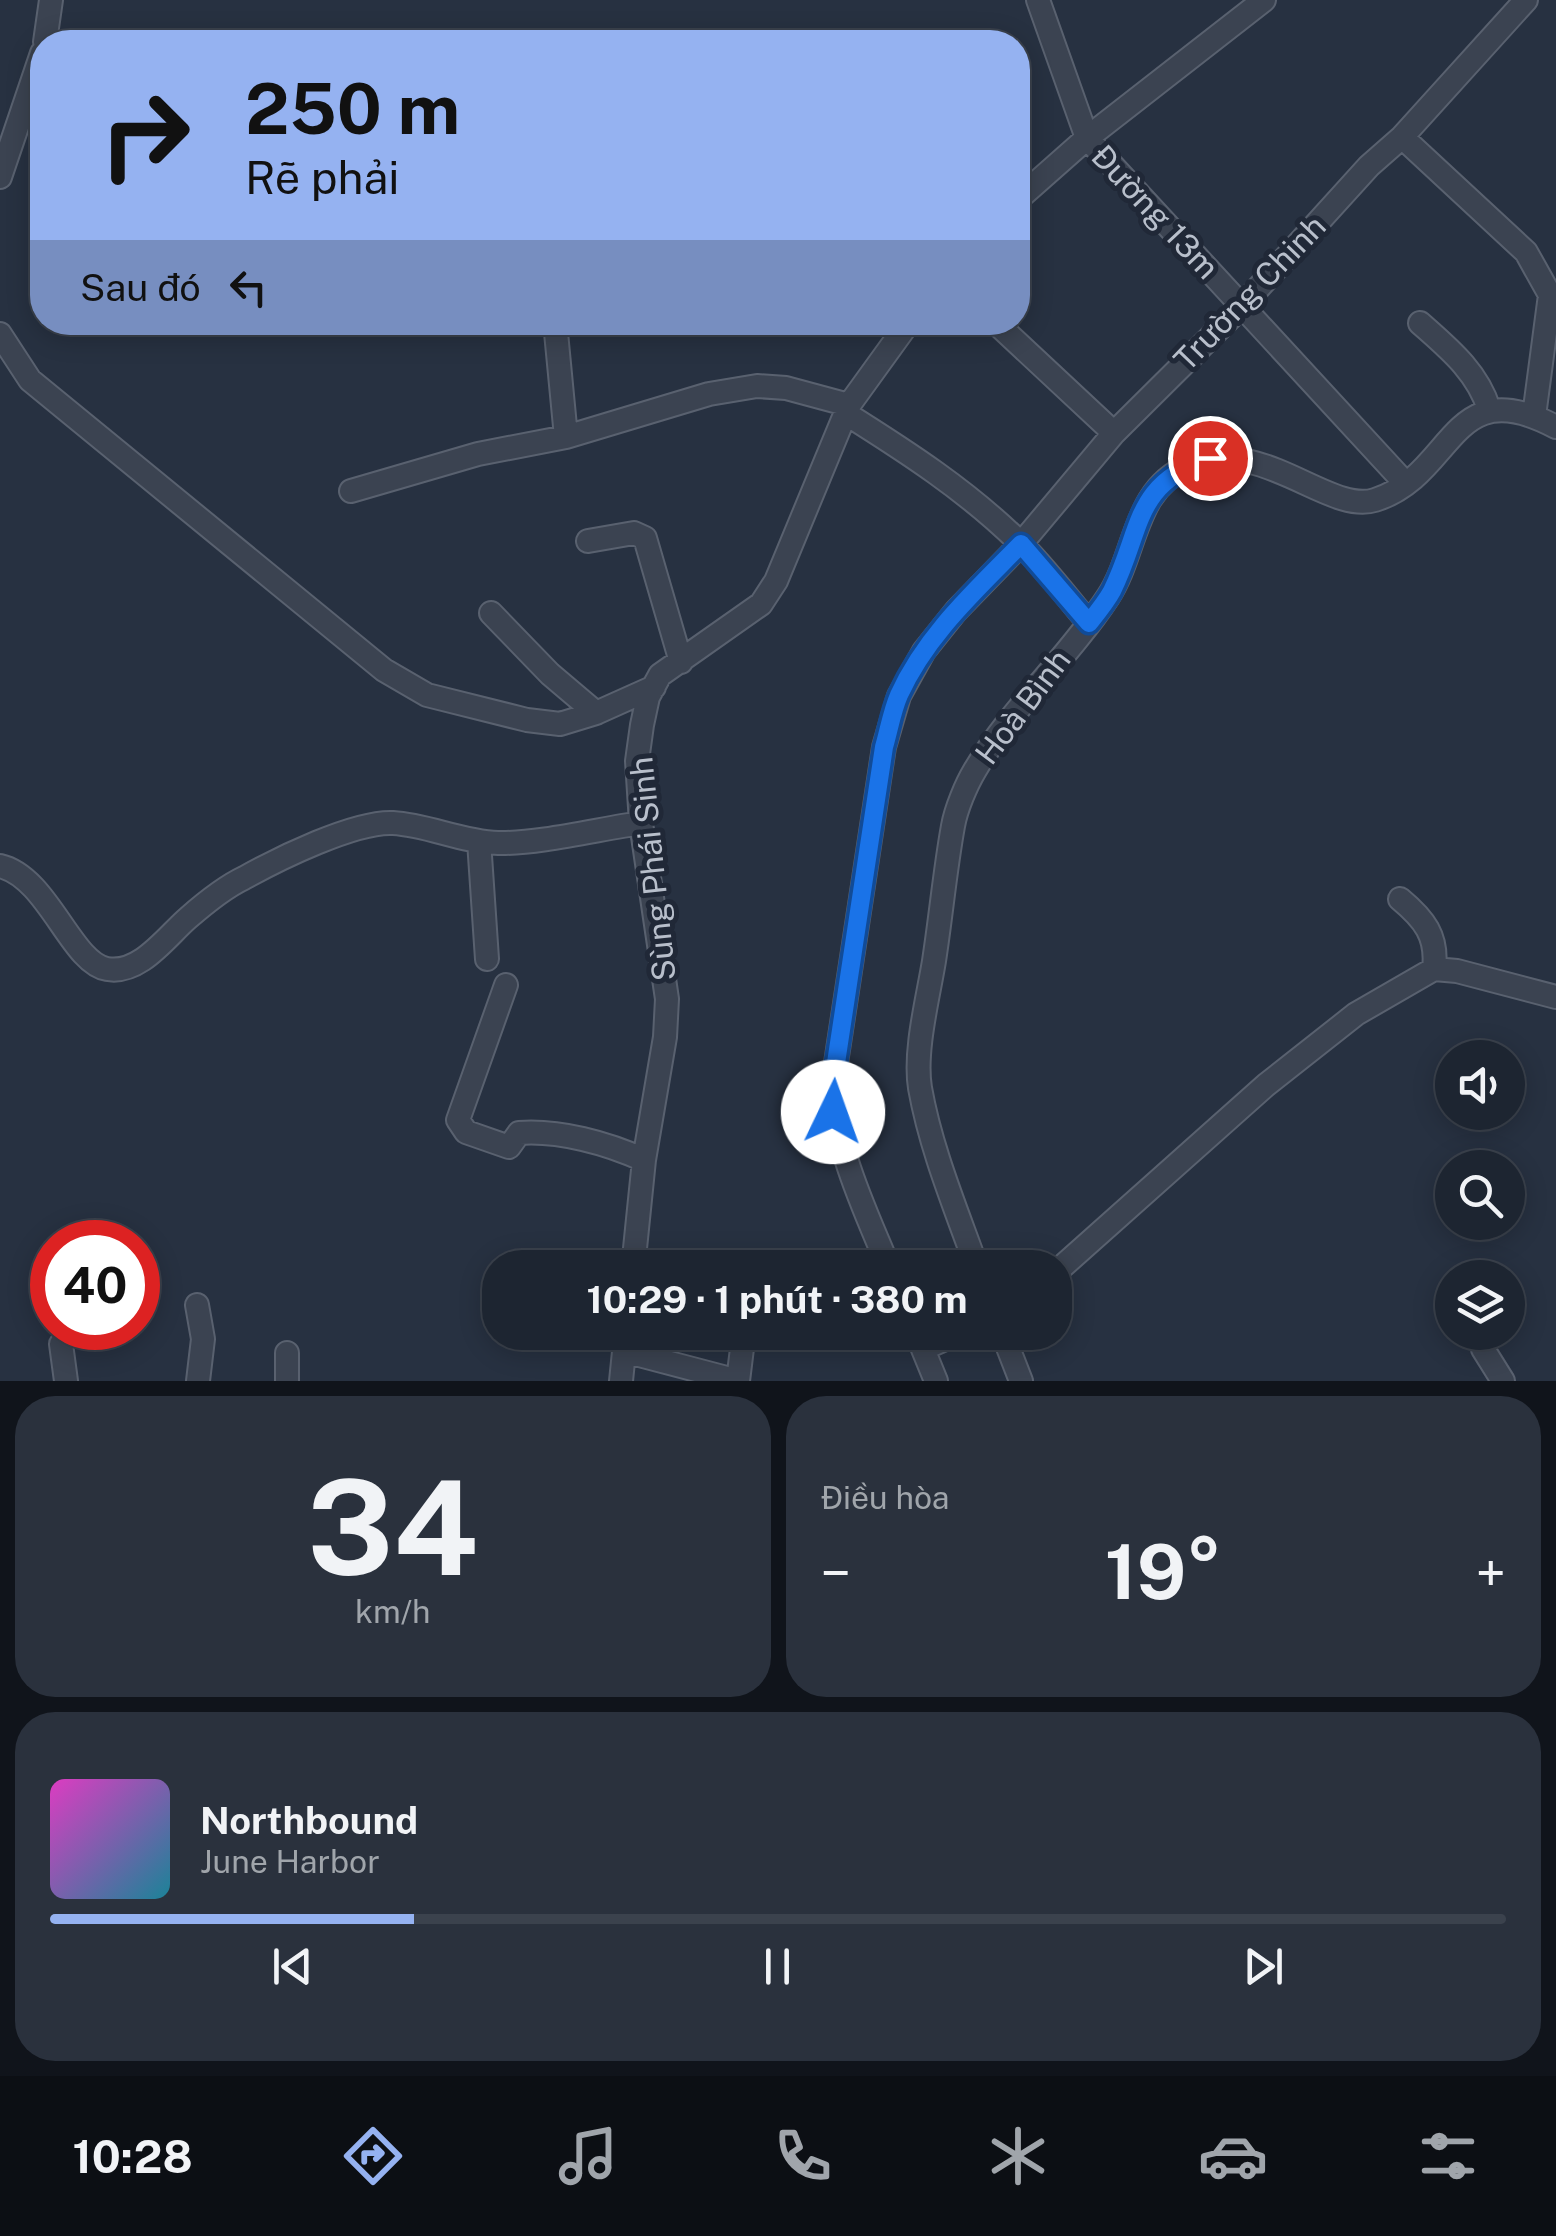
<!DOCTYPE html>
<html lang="vi">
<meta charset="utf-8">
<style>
:root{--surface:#1d2531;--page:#2a313d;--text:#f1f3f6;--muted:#a0a5ab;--line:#3b424d;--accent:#95b2f1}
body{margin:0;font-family:"Public Sans",sans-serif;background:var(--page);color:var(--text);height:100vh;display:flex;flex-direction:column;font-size:38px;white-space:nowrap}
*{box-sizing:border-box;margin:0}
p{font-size:32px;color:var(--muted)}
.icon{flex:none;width:55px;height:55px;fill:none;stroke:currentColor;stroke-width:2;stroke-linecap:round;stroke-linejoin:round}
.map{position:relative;height:1381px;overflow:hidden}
.side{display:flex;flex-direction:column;gap:15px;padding:15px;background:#10141b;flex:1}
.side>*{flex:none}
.top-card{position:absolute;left:30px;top:30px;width:1000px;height:305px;border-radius:40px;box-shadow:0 5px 25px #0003,0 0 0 2px var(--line);background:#95b2f1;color:#111;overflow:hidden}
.controls{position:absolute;left:1435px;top:1040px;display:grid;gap:20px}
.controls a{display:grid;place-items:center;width:90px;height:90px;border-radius:50%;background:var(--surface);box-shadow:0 5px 25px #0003,0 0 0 2px var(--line);font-size:50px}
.speed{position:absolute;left:30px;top:1220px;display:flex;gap:20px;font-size:50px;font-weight:700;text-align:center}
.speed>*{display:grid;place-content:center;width:130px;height:130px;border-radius:50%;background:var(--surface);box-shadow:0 5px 25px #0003,0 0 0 2px var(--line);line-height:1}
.speed .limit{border:15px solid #d22;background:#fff;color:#111}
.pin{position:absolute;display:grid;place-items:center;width:85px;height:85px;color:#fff;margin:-42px;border:5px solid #fff;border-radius:50%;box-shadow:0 2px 10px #0007}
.me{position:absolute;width:110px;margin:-55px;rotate:3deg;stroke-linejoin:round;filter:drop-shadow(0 0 8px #0008)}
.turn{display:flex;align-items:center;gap:35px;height:210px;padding:0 50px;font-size:45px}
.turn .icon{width:130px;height:130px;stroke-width:2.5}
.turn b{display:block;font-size:70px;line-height:85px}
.then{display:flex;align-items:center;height:95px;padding:0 50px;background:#0003;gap:20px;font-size:38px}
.big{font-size:75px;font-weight:700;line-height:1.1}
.side .tile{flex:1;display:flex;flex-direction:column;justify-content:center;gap:15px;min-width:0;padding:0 35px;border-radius:40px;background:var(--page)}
.side .dial{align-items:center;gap:0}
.dial b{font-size:130px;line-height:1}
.song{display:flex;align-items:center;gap:30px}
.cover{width:120px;height:120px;border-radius:15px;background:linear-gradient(135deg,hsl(310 70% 55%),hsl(190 70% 35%))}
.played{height:10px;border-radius:5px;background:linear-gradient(90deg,var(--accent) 25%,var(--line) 25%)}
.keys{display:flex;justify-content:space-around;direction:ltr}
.heat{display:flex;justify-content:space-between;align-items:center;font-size:55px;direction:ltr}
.side .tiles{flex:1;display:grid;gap:15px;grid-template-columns:1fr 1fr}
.tile:last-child{grid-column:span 2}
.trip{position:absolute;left:482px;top:1250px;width:590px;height:100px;border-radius:40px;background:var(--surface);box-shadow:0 5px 25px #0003,0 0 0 2px var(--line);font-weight:700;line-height:100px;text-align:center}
.dock{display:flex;height:160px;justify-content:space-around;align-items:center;background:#0c0f14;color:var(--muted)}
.dock .icon{width:70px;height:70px}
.dock .current{color:var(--accent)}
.dock b{font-size:45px;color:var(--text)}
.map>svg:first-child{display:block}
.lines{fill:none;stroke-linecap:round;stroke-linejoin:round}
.minor-casing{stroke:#59616f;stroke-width:26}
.minor{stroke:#3b4351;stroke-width:22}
.route-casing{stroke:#114b97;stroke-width:25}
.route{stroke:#1a73e8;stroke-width:18}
.labels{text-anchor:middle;stroke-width:10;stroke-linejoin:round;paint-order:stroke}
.street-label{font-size:32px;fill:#b8bfcb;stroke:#202837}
</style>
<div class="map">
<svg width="1556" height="1381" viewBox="0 0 1556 1381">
<rect width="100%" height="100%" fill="#273141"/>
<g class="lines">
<!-- minor casing -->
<g class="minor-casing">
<path id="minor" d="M1038 0 1087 138 1406 484
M45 42 51 0
M1402 137 1526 252 1550 295 1534 416
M0 177 42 53
M1018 199 1087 138 1264 0
M555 322 566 437
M995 322 1114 433
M1420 323C1448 348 1477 371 1489 409
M0 334 30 380 384 670 427 695 527 720 560 724 596 713 654 687
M845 413C907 452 966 490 1018 541 1044 566 1066 596 1089 623
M351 491 478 454 566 437 709 394 757 386 786 388 849 405
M588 541 634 533 645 538 681 662
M491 613 550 674 596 713
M479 841 487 959
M0 866C48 877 71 963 107 969 140 975 167 936 188 918 204 904 225 887 244 878 278 859 355 821 393 823 428 825 462 842 498 843 538 844 599 829 641 823
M1400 899C1424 919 1438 936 1434 969
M506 985 458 1120 466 1132 509 1147 519 1133C559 1130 607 1143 644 1160
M633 1268 644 1160 665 1037 667 999 641 823 637 761 642 725 648 697 660 675 761 604 776 581 849 405 909 322
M889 1268C863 1205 832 1144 834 1076L884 747 899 696 924 651 956 611 1021 544 1114 433 1242 306 1369 166 1402 137 1526 0
M977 1268C956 1209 931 1150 920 1088 914 1051 928 998 934 961 941 916 945 870 953 826 956 809 966 785 975 770 1012 707 1068 658 1108 597 1137 553 1133 490 1188 466 1260 434 1329 515 1375 500 1456 474 1449 370 1556 427
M1055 1273 1266 1085 1356 1014 1434 969 1457 971 1556 997
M197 1305 203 1339 198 1381
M916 1332 936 1381
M1002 1332 1021 1381
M61 1344 66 1381
M923 1349 961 1332
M1483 1349 1503 1381
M624 1351 738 1381
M287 1381V1353
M621 1381 626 1332
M738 1381 744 1332"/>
</g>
<!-- minor -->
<use href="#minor" class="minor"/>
</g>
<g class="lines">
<!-- route casing -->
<g class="route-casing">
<path id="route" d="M833 1112 834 1076 884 747C889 730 892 711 899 695 926 635 976 590 1021 544L1089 623C1097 613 1106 602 1112 591 1143 529 1132 484 1210 458"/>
</g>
<!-- route -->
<use href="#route" class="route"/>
</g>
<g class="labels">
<!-- street labels -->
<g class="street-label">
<text transform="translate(1155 212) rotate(47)" y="11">Đường 13m</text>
<text transform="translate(1250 293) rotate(-46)" y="11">Trường Chinh</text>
<text transform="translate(1023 707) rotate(-53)" y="11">Hoà Bình</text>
<text transform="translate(653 869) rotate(-96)" y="11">Sùng Phái Sinh</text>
</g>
</g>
</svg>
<div class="controls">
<a><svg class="icon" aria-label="sound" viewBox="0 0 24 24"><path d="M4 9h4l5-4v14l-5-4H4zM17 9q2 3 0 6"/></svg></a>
<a><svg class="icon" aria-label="search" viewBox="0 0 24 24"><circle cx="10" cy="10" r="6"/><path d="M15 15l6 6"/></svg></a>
<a><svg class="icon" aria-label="layers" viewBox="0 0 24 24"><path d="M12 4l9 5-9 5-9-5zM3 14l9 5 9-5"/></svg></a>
</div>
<div class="speed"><div class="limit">40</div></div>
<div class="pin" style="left:1210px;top:458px;background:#d93025"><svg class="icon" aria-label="arrive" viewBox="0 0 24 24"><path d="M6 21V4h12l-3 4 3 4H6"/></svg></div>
<svg class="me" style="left:833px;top:1112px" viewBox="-20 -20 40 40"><circle r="19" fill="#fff"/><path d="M0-13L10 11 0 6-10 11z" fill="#1a73e8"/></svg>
<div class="trip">10:29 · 1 phút · 380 m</div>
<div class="top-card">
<div class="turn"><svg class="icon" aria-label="right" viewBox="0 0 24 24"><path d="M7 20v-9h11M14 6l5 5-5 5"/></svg><div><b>250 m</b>Rẽ phải</div></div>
<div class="then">Sau đó<svg class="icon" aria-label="left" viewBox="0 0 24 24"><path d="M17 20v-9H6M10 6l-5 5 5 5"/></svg></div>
</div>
</div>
<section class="side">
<div class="tiles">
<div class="tile dial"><b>34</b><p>km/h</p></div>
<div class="tile"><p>Điều hòa</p>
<div class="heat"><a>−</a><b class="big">19°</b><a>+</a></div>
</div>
<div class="tile">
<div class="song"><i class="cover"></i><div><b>Northbound</b><p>June Harbor</p></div></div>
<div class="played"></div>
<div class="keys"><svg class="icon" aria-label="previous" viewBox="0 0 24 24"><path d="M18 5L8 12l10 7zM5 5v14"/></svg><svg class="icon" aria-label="pause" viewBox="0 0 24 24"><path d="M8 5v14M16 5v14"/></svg><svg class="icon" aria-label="next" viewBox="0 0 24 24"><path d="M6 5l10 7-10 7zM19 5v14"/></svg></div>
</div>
</div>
</section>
<nav class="dock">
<b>10:28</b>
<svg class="icon current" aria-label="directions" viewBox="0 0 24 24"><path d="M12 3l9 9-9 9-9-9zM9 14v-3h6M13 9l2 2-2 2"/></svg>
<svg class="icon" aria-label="music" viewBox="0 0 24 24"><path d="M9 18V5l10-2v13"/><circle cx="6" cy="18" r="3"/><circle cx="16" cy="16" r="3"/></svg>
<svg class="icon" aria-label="phone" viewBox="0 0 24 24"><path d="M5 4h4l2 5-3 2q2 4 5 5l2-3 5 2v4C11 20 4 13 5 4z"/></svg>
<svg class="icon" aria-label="climate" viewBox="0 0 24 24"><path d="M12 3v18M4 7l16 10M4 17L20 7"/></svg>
<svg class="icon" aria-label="car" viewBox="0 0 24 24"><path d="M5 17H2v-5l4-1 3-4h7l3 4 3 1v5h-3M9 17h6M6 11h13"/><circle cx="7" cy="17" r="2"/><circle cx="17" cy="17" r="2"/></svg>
<svg class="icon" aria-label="filters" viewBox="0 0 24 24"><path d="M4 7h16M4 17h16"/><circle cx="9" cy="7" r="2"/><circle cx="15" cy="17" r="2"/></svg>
</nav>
